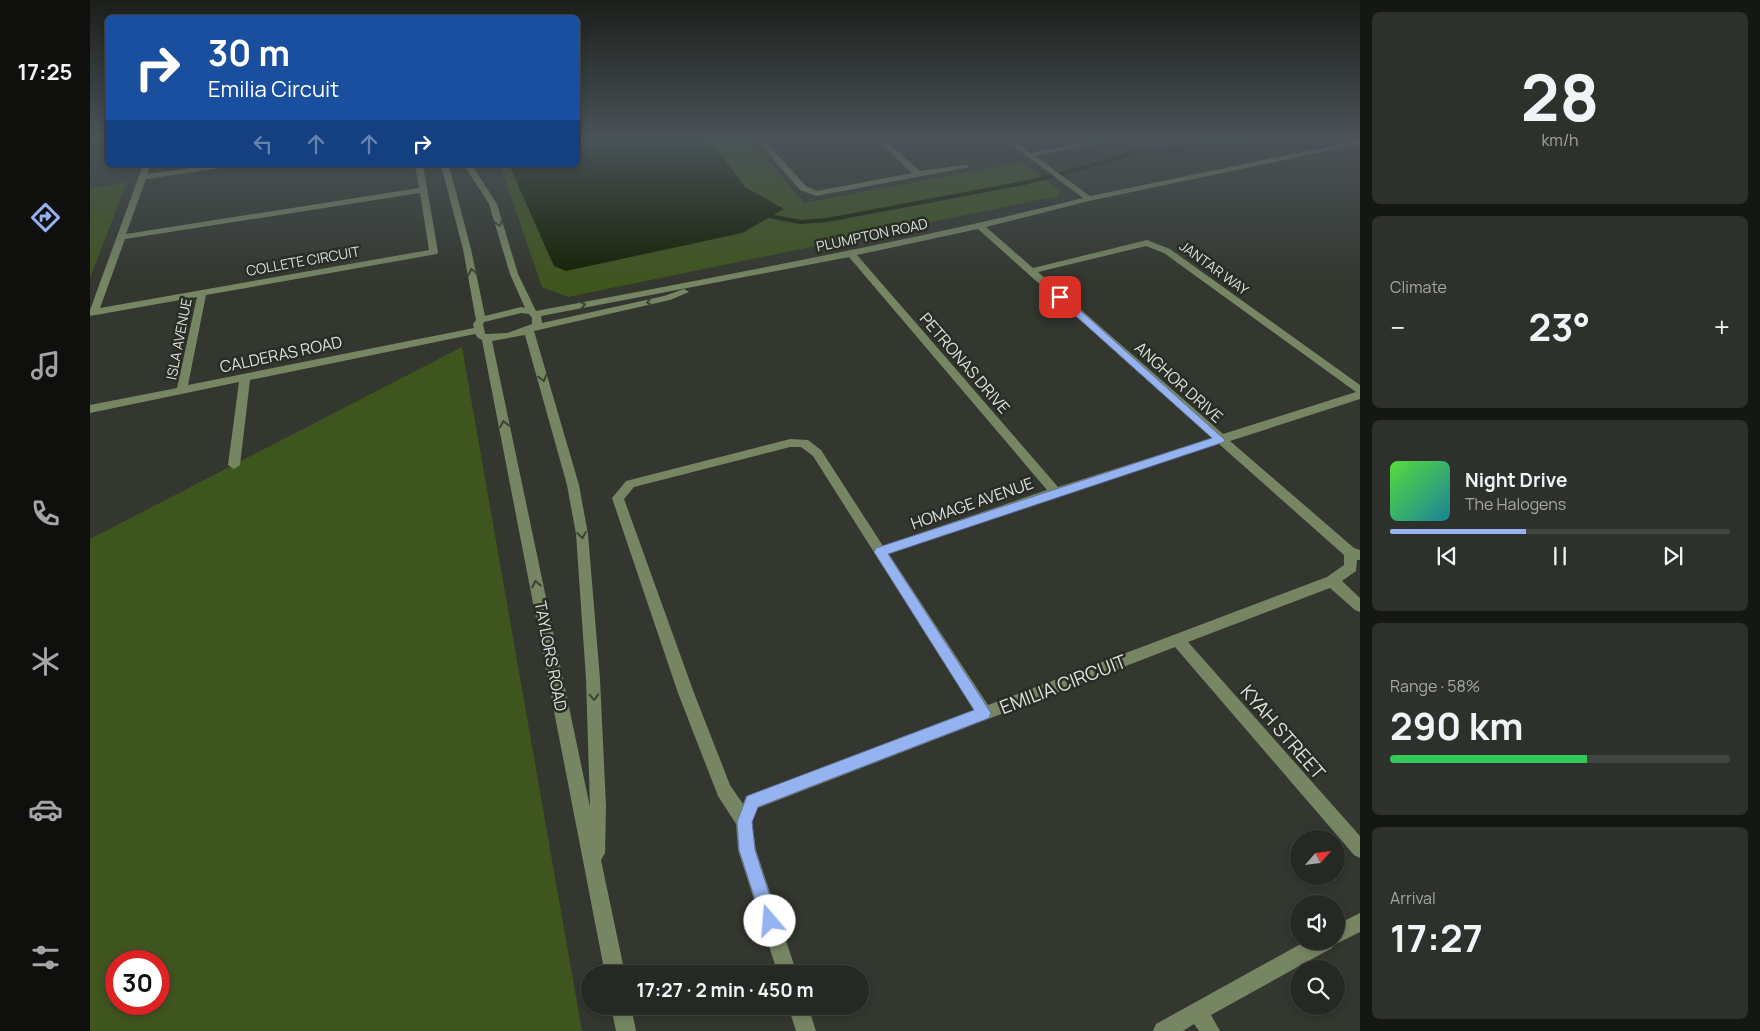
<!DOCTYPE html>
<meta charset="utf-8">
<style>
:root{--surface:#262923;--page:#2e312b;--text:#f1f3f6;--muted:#a4a6a6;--line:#424541;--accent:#95b2f1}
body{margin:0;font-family:Manrope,sans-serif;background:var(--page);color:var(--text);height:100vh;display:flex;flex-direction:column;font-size:19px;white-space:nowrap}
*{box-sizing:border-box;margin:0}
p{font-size:16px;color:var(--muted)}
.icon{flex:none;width:28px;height:28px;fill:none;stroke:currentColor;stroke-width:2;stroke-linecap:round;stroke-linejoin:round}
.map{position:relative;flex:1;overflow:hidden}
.panel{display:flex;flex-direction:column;gap:12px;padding:12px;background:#151713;width:400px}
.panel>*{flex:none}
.guide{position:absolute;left:15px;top:15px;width:475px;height:152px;border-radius:8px;box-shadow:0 2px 8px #0003,0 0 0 1px var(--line);background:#1a4fa0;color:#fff;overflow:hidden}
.needle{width:32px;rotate:62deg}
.buttons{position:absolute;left:1200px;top:830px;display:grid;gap:10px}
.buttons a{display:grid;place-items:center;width:55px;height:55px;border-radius:50%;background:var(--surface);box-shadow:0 2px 8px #0003,0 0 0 1px var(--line);font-size:25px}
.speed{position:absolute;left:15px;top:950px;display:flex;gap:10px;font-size:25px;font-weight:700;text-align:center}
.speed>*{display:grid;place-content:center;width:65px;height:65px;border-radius:50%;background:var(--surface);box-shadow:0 2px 8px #0003,0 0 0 1px var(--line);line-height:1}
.speed .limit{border:8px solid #d22;background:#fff;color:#111}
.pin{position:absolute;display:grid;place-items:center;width:42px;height:42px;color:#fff;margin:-21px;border-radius:10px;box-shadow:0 2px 8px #0006}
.me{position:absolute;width:55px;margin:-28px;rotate:342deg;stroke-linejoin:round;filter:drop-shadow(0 0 4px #0008)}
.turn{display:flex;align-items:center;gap:18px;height:105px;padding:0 20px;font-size:22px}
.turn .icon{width:65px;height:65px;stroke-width:2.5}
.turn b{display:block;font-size:35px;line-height:42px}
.lanes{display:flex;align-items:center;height:48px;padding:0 20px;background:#0003;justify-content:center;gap:25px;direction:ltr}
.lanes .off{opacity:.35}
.big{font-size:38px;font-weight:700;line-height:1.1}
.panel .tile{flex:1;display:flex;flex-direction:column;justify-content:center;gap:8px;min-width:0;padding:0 18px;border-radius:8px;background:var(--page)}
.panel .dial{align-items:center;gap:0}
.dial b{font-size:65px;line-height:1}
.song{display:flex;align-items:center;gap:15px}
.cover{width:60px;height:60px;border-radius:8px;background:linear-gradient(135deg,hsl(110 70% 55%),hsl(190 70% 35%))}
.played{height:5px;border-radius:2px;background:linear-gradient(90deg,var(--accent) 40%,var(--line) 40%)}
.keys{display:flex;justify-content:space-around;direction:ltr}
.heat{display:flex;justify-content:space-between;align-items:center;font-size:28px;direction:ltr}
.charge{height:8px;border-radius:4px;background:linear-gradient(90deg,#34c759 58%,var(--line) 0)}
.trip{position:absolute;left:491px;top:965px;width:288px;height:50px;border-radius:25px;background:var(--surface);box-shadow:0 2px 8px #0003,0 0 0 1px var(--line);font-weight:700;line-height:50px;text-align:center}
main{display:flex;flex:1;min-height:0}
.dock{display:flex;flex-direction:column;width:90px;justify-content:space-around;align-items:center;background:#0f100e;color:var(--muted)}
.dock .icon{width:35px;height:35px}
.dock .current{color:var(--accent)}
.dock b{font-size:22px;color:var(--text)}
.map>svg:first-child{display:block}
.green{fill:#3f551e;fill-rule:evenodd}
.water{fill:#162106}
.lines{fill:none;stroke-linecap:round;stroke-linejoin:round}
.stream{stroke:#162106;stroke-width:4}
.minor{fill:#768663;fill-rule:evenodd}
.oneway{stroke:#3c4334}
.route{fill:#95b2f1;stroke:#61749d}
.labels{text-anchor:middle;stroke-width:5;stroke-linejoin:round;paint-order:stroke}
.far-street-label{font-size:14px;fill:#dee1dc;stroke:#292d25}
.street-label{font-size:16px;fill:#dee1dc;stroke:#292d25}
.near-street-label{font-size:19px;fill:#dee1dc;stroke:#292d25}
</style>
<main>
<nav class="dock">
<b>17:25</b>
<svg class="icon current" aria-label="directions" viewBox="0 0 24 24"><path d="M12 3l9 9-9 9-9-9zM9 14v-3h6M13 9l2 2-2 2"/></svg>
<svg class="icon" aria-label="music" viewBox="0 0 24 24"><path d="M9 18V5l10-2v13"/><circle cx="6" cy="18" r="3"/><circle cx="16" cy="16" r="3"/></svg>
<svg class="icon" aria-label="phone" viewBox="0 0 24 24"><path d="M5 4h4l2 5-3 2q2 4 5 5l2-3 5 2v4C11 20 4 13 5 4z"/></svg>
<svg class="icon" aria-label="climate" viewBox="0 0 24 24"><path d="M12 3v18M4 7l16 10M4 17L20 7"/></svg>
<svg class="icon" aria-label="car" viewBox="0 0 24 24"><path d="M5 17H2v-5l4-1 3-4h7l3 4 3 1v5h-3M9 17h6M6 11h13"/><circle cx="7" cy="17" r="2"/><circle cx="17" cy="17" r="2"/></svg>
<svg class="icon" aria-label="filters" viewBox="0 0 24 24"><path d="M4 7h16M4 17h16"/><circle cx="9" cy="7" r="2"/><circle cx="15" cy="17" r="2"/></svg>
</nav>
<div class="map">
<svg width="1270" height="1031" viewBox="0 0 1270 1031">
<rect width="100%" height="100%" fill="#33372f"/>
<!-- green -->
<path class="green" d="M488 138H659L714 203 931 162 970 191 968 196 478 297 452 287 410 165H488Z
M37 182 0 278V188Z
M372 347 492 1031H0V539ZM26 961H69V1004H26Z"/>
<!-- water -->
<path class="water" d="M488 138H618L655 187 694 209 652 233 476 271 464 266 419 165H488Z"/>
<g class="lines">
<!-- stream -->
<path class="stream" d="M674 215 710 222 737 220 934 183 1022 160 1044 152 1080 151 1127 140H1159L1179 146"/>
<!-- minor -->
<path class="minor" d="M665 138H672L716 186 727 191 822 173 785 138H792L830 171 876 165 880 167 726 196 710 190Z
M913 138H921L940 153 1018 138H1033L945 156 1000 196 1270 140V144L999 201 896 227 943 268 1057 240 1080 249 1270 385V399L1140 441 1264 548 1270 550V560H1267L1266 571 1252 581 1270 598V612L1265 610 1240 588 1098 642 1270 836V858L1264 855 1085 647 668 808 662 822 666 850 707 974H688L648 850 646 824 628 796 588 693 522 498 536 481 700 439 718 440 731 450 793 546 957 490 759 257 451 316 452 323 574 296 594 289 599 292 580 300 444 331 489 485 498 534 510 679 516 806 515 853 511 860 535 974H515L392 340 388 338 385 334 160 380 150 465 144 469 138 465 149 382 0 413V405L87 388 107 297 0 316V310L53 165H61L57 174 122 165H142L138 167 56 179 36 234 329 188 325 165H333L348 252 347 254 116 295 98 385 384 328 383 324 386 320 373 249 351 165H359L381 249 395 316 431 307 435 308 420 274 399 204 374 165H382L407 204 428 274 446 311C629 276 812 243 993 198ZM330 193 339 250 10 308 35 239ZM888 229 1122 438 968 487 767 255ZM1056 246 1074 253 1266 392 1133 434 948 272ZM431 313 439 314 442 318V324L417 333 395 334 393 324 394 322ZM435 335 477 485 486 534 496 679 500 807 402 341ZM1129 444 1254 555V565L1237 577 898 705 799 554 970 495ZM700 447H711L723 456 884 710 662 794 656 796 653 804 640 785 604 693 534 499 544 487Z
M1270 913V932L1246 944 1243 943 1242 948 1121 1015 1130 1031H1109L1104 1024 1093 1031H1063L1066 1024 1216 941H1246V925Z
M521 1006H541L546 1031H526Z
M698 1006H718L726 1031H706Z"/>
</g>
<!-- one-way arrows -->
<defs><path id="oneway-chevron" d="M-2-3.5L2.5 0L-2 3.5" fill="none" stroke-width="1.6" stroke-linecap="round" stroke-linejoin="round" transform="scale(1.25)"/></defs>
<g class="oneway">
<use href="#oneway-chevron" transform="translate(409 223) rotate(73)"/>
<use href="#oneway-chevron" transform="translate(382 272) rotate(-103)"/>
<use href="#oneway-chevron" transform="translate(560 302) rotate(168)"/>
<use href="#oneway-chevron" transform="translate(492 305) rotate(-11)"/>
<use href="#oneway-chevron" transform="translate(453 378) rotate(74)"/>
<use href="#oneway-chevron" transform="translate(414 424) rotate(-101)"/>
<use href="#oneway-chevron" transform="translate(492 535) rotate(82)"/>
<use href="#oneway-chevron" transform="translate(446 584) rotate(-101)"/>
<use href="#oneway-chevron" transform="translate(504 697) rotate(88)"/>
</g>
<!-- sky -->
<linearGradient id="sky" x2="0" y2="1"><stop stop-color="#1c1e1a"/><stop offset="0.49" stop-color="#4a5358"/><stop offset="1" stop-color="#4a5358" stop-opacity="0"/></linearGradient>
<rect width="1270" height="282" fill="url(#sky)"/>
<!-- route -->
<path class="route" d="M967 295H973L1135 440 1134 442 798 554 901 713 899 718 668 807 662 822 665 850 688 921 686 927 680 929 674 927 649 850 647 822 657 796 884 710 786 555 784 552 786 548 1122 438 967 299Z"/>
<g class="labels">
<!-- far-street labels -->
<g class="far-street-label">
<text transform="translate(782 235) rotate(-12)" y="5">PLUMPTON ROAD</text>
<text transform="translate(213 261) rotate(-10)" y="5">COLLETE CIRCUIT</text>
<text transform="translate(1124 268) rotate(36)" y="5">JANTAR WAY</text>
<text transform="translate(89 339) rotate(-79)" y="5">ISLA AVENUE</text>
</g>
<!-- street labels -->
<g class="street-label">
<text transform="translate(191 354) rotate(-12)" y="6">CALDERAS ROAD</text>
<text transform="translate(875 363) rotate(49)" y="6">PETRONAS DRIVE</text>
<text transform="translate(1089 382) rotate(42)" y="6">ANGHOR DRIVE</text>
<text transform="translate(882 503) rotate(-19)" y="6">HOMAGE AVENUE</text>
<text transform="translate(461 656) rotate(79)" y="6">TAYLORS ROAD</text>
</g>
<!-- near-street labels -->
<g class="near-street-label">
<text transform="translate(973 684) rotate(-21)" y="7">EMILIA CIRCUIT</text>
<text transform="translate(1193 732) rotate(49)" y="7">KYAH STREET</text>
</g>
</g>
</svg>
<div class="buttons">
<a><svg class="needle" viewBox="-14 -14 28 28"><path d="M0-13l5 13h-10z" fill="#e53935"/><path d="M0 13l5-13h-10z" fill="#a4a6a6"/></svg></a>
<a><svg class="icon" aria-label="sound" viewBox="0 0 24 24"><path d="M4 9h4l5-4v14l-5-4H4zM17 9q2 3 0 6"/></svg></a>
<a><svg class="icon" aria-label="search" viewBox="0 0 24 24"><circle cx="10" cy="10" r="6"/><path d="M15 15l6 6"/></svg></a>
</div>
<div class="speed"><div class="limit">30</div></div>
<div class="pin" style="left:970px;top:297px;background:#d93025"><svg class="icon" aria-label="arrive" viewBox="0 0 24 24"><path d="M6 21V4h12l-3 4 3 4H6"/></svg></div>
<svg class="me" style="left:680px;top:921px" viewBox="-20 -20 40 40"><circle r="19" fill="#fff"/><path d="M0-13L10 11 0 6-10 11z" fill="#95b2f1"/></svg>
<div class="trip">17:27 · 2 min · 450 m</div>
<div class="guide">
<div class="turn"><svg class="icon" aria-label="right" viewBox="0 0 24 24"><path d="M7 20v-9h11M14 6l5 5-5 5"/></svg><div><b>30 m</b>Emilia Circuit</div></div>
<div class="lanes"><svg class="icon off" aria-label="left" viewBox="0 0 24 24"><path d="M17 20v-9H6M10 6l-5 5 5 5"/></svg><svg class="icon off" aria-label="ahead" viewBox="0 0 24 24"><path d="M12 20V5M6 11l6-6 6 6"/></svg><svg class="icon off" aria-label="ahead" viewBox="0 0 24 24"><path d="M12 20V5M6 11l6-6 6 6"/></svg><svg class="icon" aria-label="right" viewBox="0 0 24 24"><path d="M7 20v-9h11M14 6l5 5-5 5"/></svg></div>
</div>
</div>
<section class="panel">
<div class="tile dial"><b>28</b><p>km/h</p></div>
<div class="tile"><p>Climate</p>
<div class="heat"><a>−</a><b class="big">23°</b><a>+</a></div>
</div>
<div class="tile">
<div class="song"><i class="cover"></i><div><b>Night Drive</b><p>The Halogens</p></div></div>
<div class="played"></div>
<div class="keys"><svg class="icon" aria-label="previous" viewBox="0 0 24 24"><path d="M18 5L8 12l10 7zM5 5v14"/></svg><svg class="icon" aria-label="pause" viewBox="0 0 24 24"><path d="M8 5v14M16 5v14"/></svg><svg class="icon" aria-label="next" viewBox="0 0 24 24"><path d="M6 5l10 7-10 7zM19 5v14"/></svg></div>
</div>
<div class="tile"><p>Range · 58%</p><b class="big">290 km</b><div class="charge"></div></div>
<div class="tile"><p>Arrival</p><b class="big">17:27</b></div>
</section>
</main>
